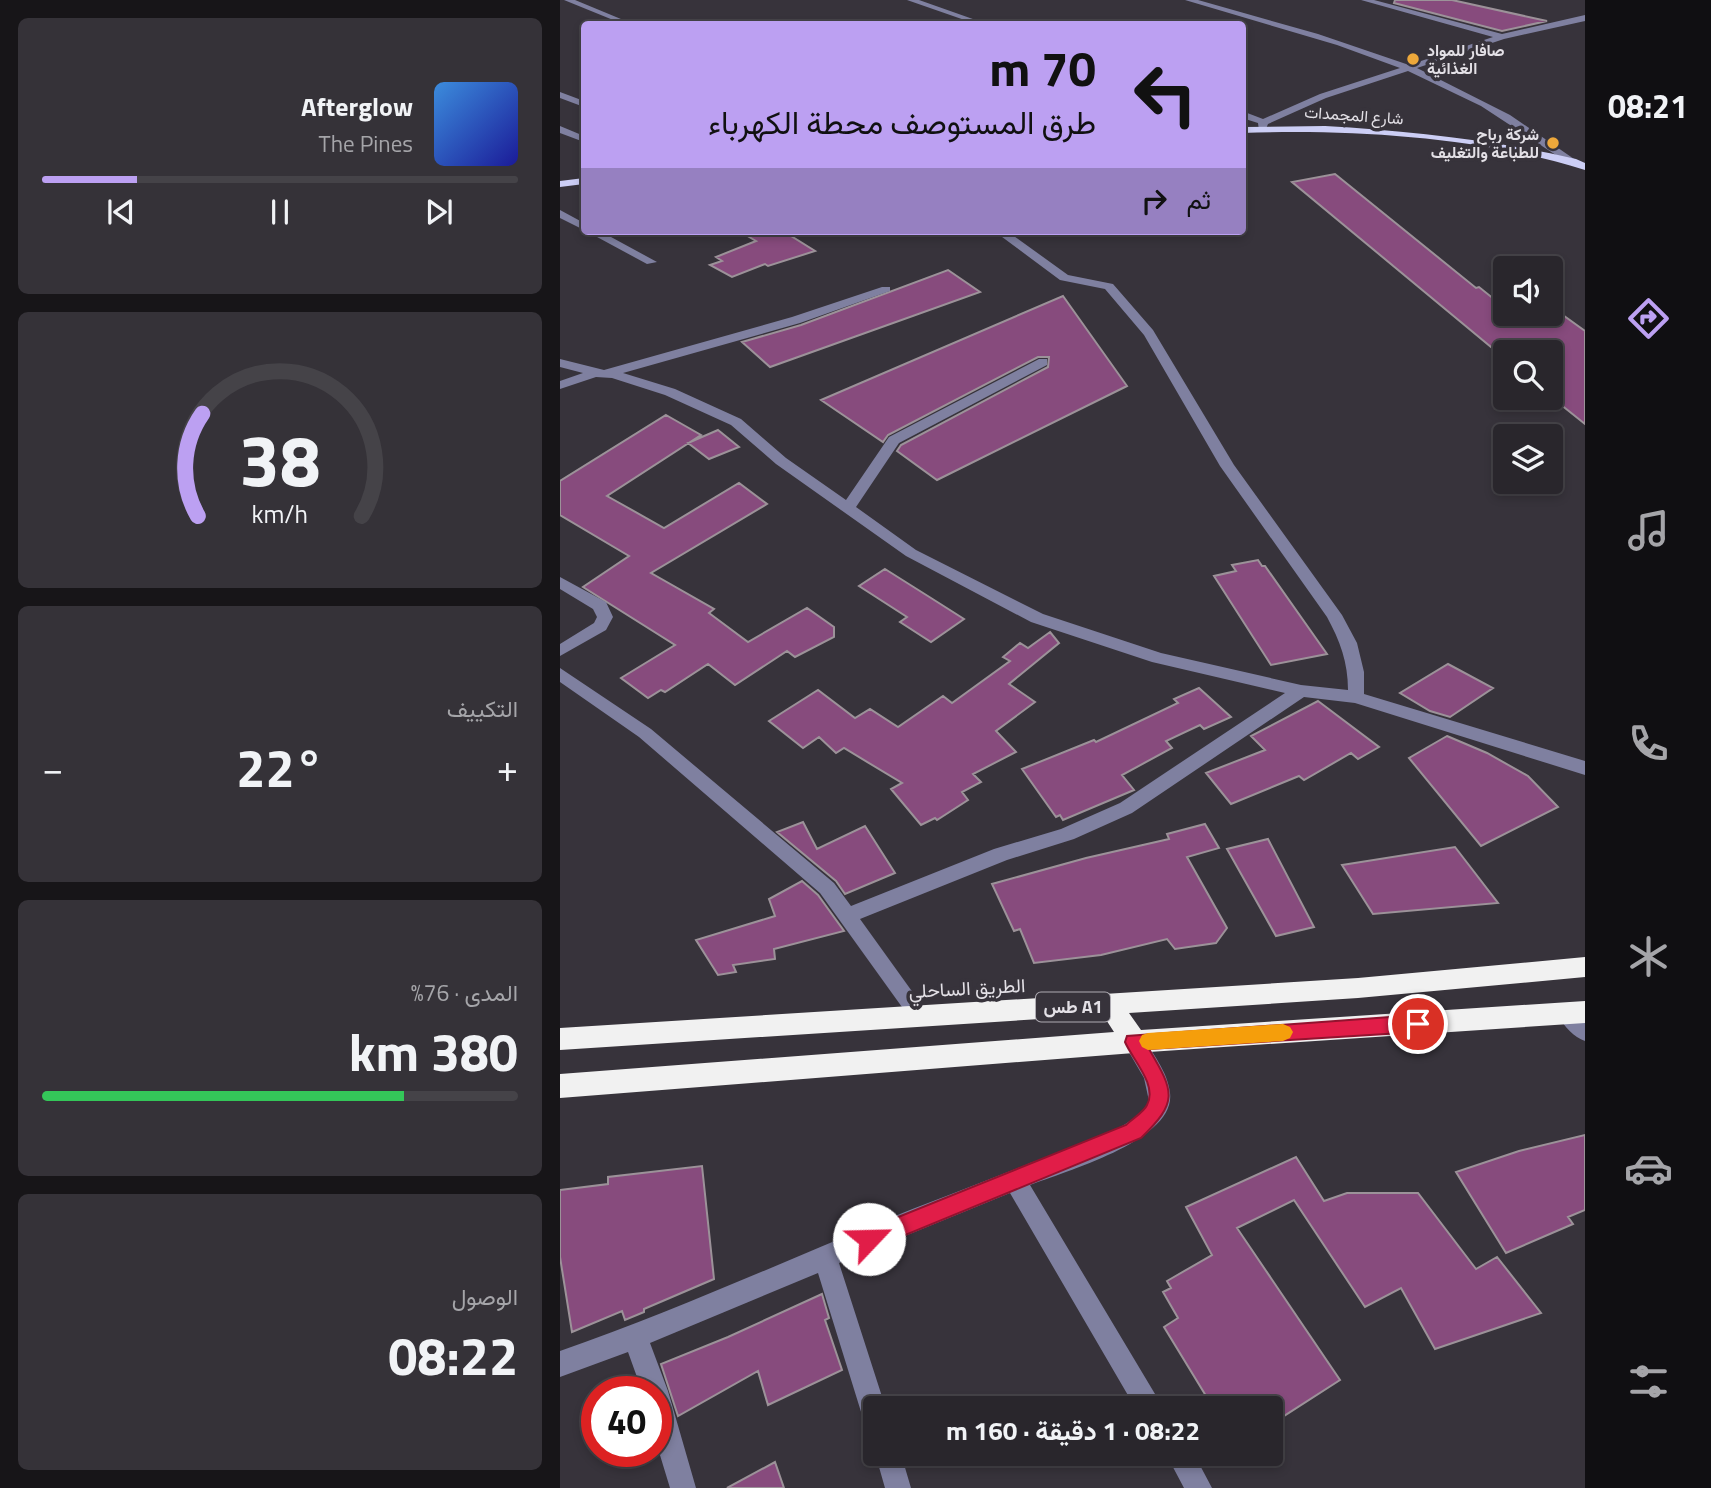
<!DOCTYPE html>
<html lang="ar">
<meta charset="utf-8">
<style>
:root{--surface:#29262c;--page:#353238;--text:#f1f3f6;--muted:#a5a5a9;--line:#454348;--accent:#bca0f2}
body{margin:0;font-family:"Titillium Web",Vazirmatn,sans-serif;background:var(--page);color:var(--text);direction:rtl;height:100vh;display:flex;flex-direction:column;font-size:26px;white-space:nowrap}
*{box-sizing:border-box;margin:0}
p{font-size:23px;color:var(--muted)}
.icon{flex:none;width:38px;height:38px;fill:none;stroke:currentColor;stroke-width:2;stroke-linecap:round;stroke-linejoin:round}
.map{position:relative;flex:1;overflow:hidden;direction:ltr}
.drawer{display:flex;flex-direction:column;gap:18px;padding:18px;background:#171518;width:560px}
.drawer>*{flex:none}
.guide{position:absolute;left:21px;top:21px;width:665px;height:214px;border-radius:7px;box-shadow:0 4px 10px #0003,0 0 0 2px var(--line);direction:rtl;background:#bca0f2;color:#111;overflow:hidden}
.fabs{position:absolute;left:933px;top:256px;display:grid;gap:14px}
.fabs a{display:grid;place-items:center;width:70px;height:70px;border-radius:7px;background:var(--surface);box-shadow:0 4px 10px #0003,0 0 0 2px var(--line);font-size:35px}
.speed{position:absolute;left:21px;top:1376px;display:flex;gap:14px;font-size:35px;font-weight:700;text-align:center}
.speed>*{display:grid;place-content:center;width:91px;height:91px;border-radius:50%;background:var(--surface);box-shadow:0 4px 10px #0003,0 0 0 2px var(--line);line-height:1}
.speed .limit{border:10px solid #d22;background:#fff;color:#111}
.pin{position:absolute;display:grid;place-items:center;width:60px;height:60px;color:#fff;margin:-30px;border:4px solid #fff;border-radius:50%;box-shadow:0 2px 7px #0007}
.me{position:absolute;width:77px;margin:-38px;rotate:66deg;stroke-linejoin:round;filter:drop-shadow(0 0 5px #0008)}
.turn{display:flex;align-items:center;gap:24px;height:147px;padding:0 35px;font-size:32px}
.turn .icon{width:91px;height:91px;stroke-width:2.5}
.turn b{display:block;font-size:49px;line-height:60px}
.then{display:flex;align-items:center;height:66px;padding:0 35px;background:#0003;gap:14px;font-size:26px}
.big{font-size:52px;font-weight:700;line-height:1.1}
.drawer .card{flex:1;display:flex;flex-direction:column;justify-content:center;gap:10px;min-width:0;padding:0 24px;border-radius:10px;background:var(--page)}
.drawer .dial{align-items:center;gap:0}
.dial svg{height:182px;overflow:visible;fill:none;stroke:var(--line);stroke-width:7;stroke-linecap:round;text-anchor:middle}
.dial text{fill:var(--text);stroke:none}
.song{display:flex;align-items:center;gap:21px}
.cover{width:84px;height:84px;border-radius:10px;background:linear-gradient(135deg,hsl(210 70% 55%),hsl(240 70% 35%))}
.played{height:7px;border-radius:4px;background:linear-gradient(90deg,var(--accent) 20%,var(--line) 20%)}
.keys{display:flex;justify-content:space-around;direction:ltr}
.heat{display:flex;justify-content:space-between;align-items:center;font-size:38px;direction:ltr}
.charge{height:10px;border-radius:5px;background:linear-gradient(90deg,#34c759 76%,var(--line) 0)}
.trip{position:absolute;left:303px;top:1396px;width:420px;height:70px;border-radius:7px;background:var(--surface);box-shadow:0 4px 10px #0003,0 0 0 2px var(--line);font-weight:700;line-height:70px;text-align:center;direction:rtl}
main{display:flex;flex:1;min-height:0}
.menu{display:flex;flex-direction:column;width:126px;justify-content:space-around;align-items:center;background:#100f12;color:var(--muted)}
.menu .icon{width:49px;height:49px}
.menu .active{color:var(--accent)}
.menu b{font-size:32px;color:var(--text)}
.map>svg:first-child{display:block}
.building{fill:#874b7d;stroke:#9c9299;stroke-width:2}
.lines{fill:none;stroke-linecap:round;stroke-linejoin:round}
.minor{fill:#7f80a0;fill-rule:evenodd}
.major{fill:#cccef5;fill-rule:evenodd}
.highway{fill:#f1f1f1;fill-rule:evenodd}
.route{fill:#e11d48;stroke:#92132f;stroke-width:2}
.slow{fill:#f59e0b}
.poi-dot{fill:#eda83b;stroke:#37333b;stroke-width:2.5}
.labels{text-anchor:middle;stroke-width:7;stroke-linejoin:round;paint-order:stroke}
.far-poi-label{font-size:16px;font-weight:bold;fill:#e3e0e6;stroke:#37333b;text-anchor:start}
.far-street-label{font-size:16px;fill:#e3e0e6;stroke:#37333b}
.shield{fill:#37333b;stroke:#afacb3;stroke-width:2}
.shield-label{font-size:18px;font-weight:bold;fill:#e3e0e6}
.street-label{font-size:19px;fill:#e3e0e6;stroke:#37333b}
</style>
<main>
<nav class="menu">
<b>08:21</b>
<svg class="icon active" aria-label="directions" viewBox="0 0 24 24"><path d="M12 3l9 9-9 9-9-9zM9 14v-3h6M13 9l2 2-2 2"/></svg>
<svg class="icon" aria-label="music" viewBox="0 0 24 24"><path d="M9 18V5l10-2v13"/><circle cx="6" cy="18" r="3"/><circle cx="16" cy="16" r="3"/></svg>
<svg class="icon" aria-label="phone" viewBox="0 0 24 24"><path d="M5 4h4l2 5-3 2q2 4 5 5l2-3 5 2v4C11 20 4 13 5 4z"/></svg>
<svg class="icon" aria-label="climate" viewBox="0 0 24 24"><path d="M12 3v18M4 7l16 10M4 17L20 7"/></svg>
<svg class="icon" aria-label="car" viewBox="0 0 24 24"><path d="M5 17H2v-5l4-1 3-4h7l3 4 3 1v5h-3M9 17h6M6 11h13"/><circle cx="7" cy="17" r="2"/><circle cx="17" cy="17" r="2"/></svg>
<svg class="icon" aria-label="filters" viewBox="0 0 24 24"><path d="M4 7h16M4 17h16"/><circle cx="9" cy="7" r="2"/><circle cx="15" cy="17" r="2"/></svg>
</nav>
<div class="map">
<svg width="1025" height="1488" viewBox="0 0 1025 1488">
<rect width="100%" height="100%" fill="#37333b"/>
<!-- building -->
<path class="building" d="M835 0H892L987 21 942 31 834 3Z
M775 174 916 288 919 287 945 308V313H1000L1025 331V424L990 396V352H937L732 182Z
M179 231H223L255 251 208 266 205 264 172 277 150 265 162 261 156 257 196 241Z
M388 270 420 292 210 367 182 342 241 325Z
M503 296 567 386 377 480 337 451 341 445 488 367 489 357H478L328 435 323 442 261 400Z
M106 415 141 435 47 496 104 528 179 483 207 504 91 573 154 609 149 613 188 642 247 608 274 627V637L235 657 227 651 175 685 148 664 105 692 101 690 88 698 61 678 115 645 23 587 69 556 0 515V481Z
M158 430 179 447 149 459 128 443Z
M698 560 702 566H705L767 654 711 665 654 576 676 571 672 565Z
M325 569 371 598 404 619 371 642 340 622 347 617 299 586Z
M490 632 499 643 449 684 475 702 436 731 456 752 413 774 421 782 402 792 408 800 377 820 375 818 361 825 331 789 342 783 284 748 276 753 259 737 243 748 209 721 258 690 295 718 310 709 338 727 383 696 392 703 450 661 443 657 460 643 468 648Z
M888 664 933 688 890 717 870 711 840 693Z
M639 688 671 717 644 729 640 725 606 741 612 748 562 775 574 790 503 820 500 815 496 817 462 769 534 740 536 742 618 703 614 699Z
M758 701 819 747 798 759 791 753 744 780 739 776 671 804 646 773 705 750 691 736Z
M887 736 927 753 968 776 998 807 921 846 849 758Z
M243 822 257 849 305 826 335 873 285 894 276 881 217 832Z
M645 824 659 848 627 857 667 928 656 943 615 949 607 939 541 955 474 963 460 929 454 931 432 884 526 858 609 839 607 834Z
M708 839 754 927 716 936 667 849Z
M895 847 938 903 813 914 782 865Z
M242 881 258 895 284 931 214 949 215 959 173 965 176 972 158 975 136 940 215 916 209 899Z
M1025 1135V1210L1008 1217 1013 1224 946 1253 896 1172 959 1151Z
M736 1157 764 1201 787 1193H858L916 1269 937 1257 981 1313 875 1349 841 1288 805 1307 734 1200 677 1228 780 1380 710 1425V1409H654L604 1327 618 1318 603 1292 611 1288 607 1281 652 1255 626 1207Z
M142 1166 154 1279 84 1309V1312L65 1320 62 1311 12 1332 0 1257V1190L48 1184V1177Z
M262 1294 269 1318 265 1320 282 1370 208 1405 198 1371 118 1416 101 1364 168 1337Z
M215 1462 224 1488H167Z"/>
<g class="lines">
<!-- minor -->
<path class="minor" d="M4 0H15L73 24H63Z
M347 0H359L427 24H416Z
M625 0H638L758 34 849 65 933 37 801 0H814L942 34 1025 15V21L944 39 857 68 950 115 1017 161 1008 163 921 106 848 71 766 98 708 124 705 131H699L698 123 682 118V111L703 119 760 94 840 68 777 45Z
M0 92 24 101V107L0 98Z
M0 126 24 136V142L0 133Z
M0 210 24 223V230L0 218Z
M26 231H40L97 262 87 264Z
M434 231H447L508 275 553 284 593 330 674 465 782 615 797 643 804 672V694L1025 761V775L795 703 744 697 572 813 514 839 447 860 300 919 369 1015 366 1021 359 1024 352 1021 260 893 79 737 0 682V668L91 729 274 883 291 906 434 849 501 829 560 803 725 693 592 662 471 622 346 556 216 464 171 425 105 395 52 378 36 377 0 389V381L23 373 0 367V359L44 370 232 317 322 287H330V291L240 323 63 373 115 389 181 419 226 458 286 500 329 437 479 359H487V365L339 443 296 507 356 550 483 614 601 653 741 685 788 690C788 662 780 641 767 617L660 466 584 335 545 289 500 280Z
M0 577 46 602 53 617 46 630 0 656V644L34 623 37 617 33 609 0 589Z
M1007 1004 1014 1007 1025 1018V1041C1013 1037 1002 1024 997 1013L1000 1007Z
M574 1033 582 1035C592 1053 608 1072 610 1093 616 1140 506 1171 470 1185L604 1409H576L450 1193 279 1263 326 1409H315V1428L306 1424 302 1415 258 1273 90 1343 108 1391 136 1488H110L96 1442V1391H82L68 1352 0 1377V1351C109 1313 214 1266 320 1222 369 1202 419 1184 468 1164 498 1152 576 1131 589 1101L584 1078 563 1042 566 1035Z
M315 1453 341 1454 351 1488H325Z
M606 1454H634L652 1488H624Z"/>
<!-- major -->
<path class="major" d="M765 126C849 131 934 140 1016 159L1025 163V170C919 137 794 129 682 133V127Z
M24 178V184L0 187V181Z"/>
<!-- highway -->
<path class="highway" d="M1025 957V977L798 998 569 1013 581 1030 1025 1001V1023L574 1053 0 1098V1074L554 1032 543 1015 0 1050V1028L798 978Z"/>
</g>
<!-- route -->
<path class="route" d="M858 1015 865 1018 868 1024 865 1029 858 1032 589 1049C615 1093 618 1102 581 1138L309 1250 301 1246 298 1239 301 1232 566 1125C572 1119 584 1112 587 1105 598 1085 572 1059 565 1042L567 1036Z"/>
<!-- slow -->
<path class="slow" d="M723 1024 730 1027 733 1032 730 1038 723 1041 588 1050 582 1047 579 1041 582 1035 588 1033Z"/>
<!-- markers -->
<g class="poi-dot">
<circle cx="853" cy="59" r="7"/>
<circle cx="993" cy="143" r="7"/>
</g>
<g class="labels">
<!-- far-poi labels -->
<g class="far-poi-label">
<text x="867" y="56">صافار للمواد<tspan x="867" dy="18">الغذائية</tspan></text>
<text x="979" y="140" text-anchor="end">شركة رباح<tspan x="979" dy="18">للطباعة والتغليف</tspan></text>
</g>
<!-- far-street labels -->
<g class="far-street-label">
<text transform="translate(794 115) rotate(4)" y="6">شارع المجمدات</text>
</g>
<!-- shield labels -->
<rect class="shield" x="476" y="992.5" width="74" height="29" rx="5"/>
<g class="shield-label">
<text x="513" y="1013">طس A1</text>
</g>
<!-- street labels -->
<g class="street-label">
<text transform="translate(407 988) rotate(-3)" y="7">الطريق الساحلي</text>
</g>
</g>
</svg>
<div class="fabs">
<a><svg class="icon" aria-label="sound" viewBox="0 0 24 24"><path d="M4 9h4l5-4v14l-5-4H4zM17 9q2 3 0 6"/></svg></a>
<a><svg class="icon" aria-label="search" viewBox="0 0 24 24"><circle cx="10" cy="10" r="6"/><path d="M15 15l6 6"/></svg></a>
<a><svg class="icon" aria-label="layers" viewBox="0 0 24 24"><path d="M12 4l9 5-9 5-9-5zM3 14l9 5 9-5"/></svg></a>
</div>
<div class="speed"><div class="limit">40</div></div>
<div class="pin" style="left:858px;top:1024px;background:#d93025"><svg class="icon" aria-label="arrive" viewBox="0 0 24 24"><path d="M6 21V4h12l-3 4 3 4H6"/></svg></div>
<svg class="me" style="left:309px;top:1239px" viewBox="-20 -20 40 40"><circle r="19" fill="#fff"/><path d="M0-13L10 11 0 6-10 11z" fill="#e11d48"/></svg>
<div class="trip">08:22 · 1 دقيقة · 160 m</div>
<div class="guide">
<div class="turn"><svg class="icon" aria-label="left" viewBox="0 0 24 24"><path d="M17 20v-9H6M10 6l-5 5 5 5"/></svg><div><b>70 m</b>طرق المستوصف محطة الكهرباء</div></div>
<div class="then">ثم<svg class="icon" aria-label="right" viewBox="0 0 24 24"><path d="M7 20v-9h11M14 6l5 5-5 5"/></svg></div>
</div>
</div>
<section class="drawer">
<div class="card">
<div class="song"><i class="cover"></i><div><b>Afterglow</b><p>The Pines</p></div></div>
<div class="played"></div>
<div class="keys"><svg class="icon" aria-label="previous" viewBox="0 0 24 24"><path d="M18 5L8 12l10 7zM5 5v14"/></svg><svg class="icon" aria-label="pause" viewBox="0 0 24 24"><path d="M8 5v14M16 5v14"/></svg><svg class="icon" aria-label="next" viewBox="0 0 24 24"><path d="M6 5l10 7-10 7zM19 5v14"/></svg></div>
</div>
<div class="card dial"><svg viewBox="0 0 100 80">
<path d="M14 69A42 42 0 1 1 86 69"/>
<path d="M14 69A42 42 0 0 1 16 24" stroke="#bca0f2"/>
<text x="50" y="56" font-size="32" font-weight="700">38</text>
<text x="50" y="72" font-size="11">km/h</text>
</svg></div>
<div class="card"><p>التكييف</p>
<div class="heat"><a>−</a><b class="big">22°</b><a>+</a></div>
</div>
<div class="card"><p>المدى · 76%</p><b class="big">380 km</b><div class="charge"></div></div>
<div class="card"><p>الوصول</p><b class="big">08:22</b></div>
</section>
</main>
